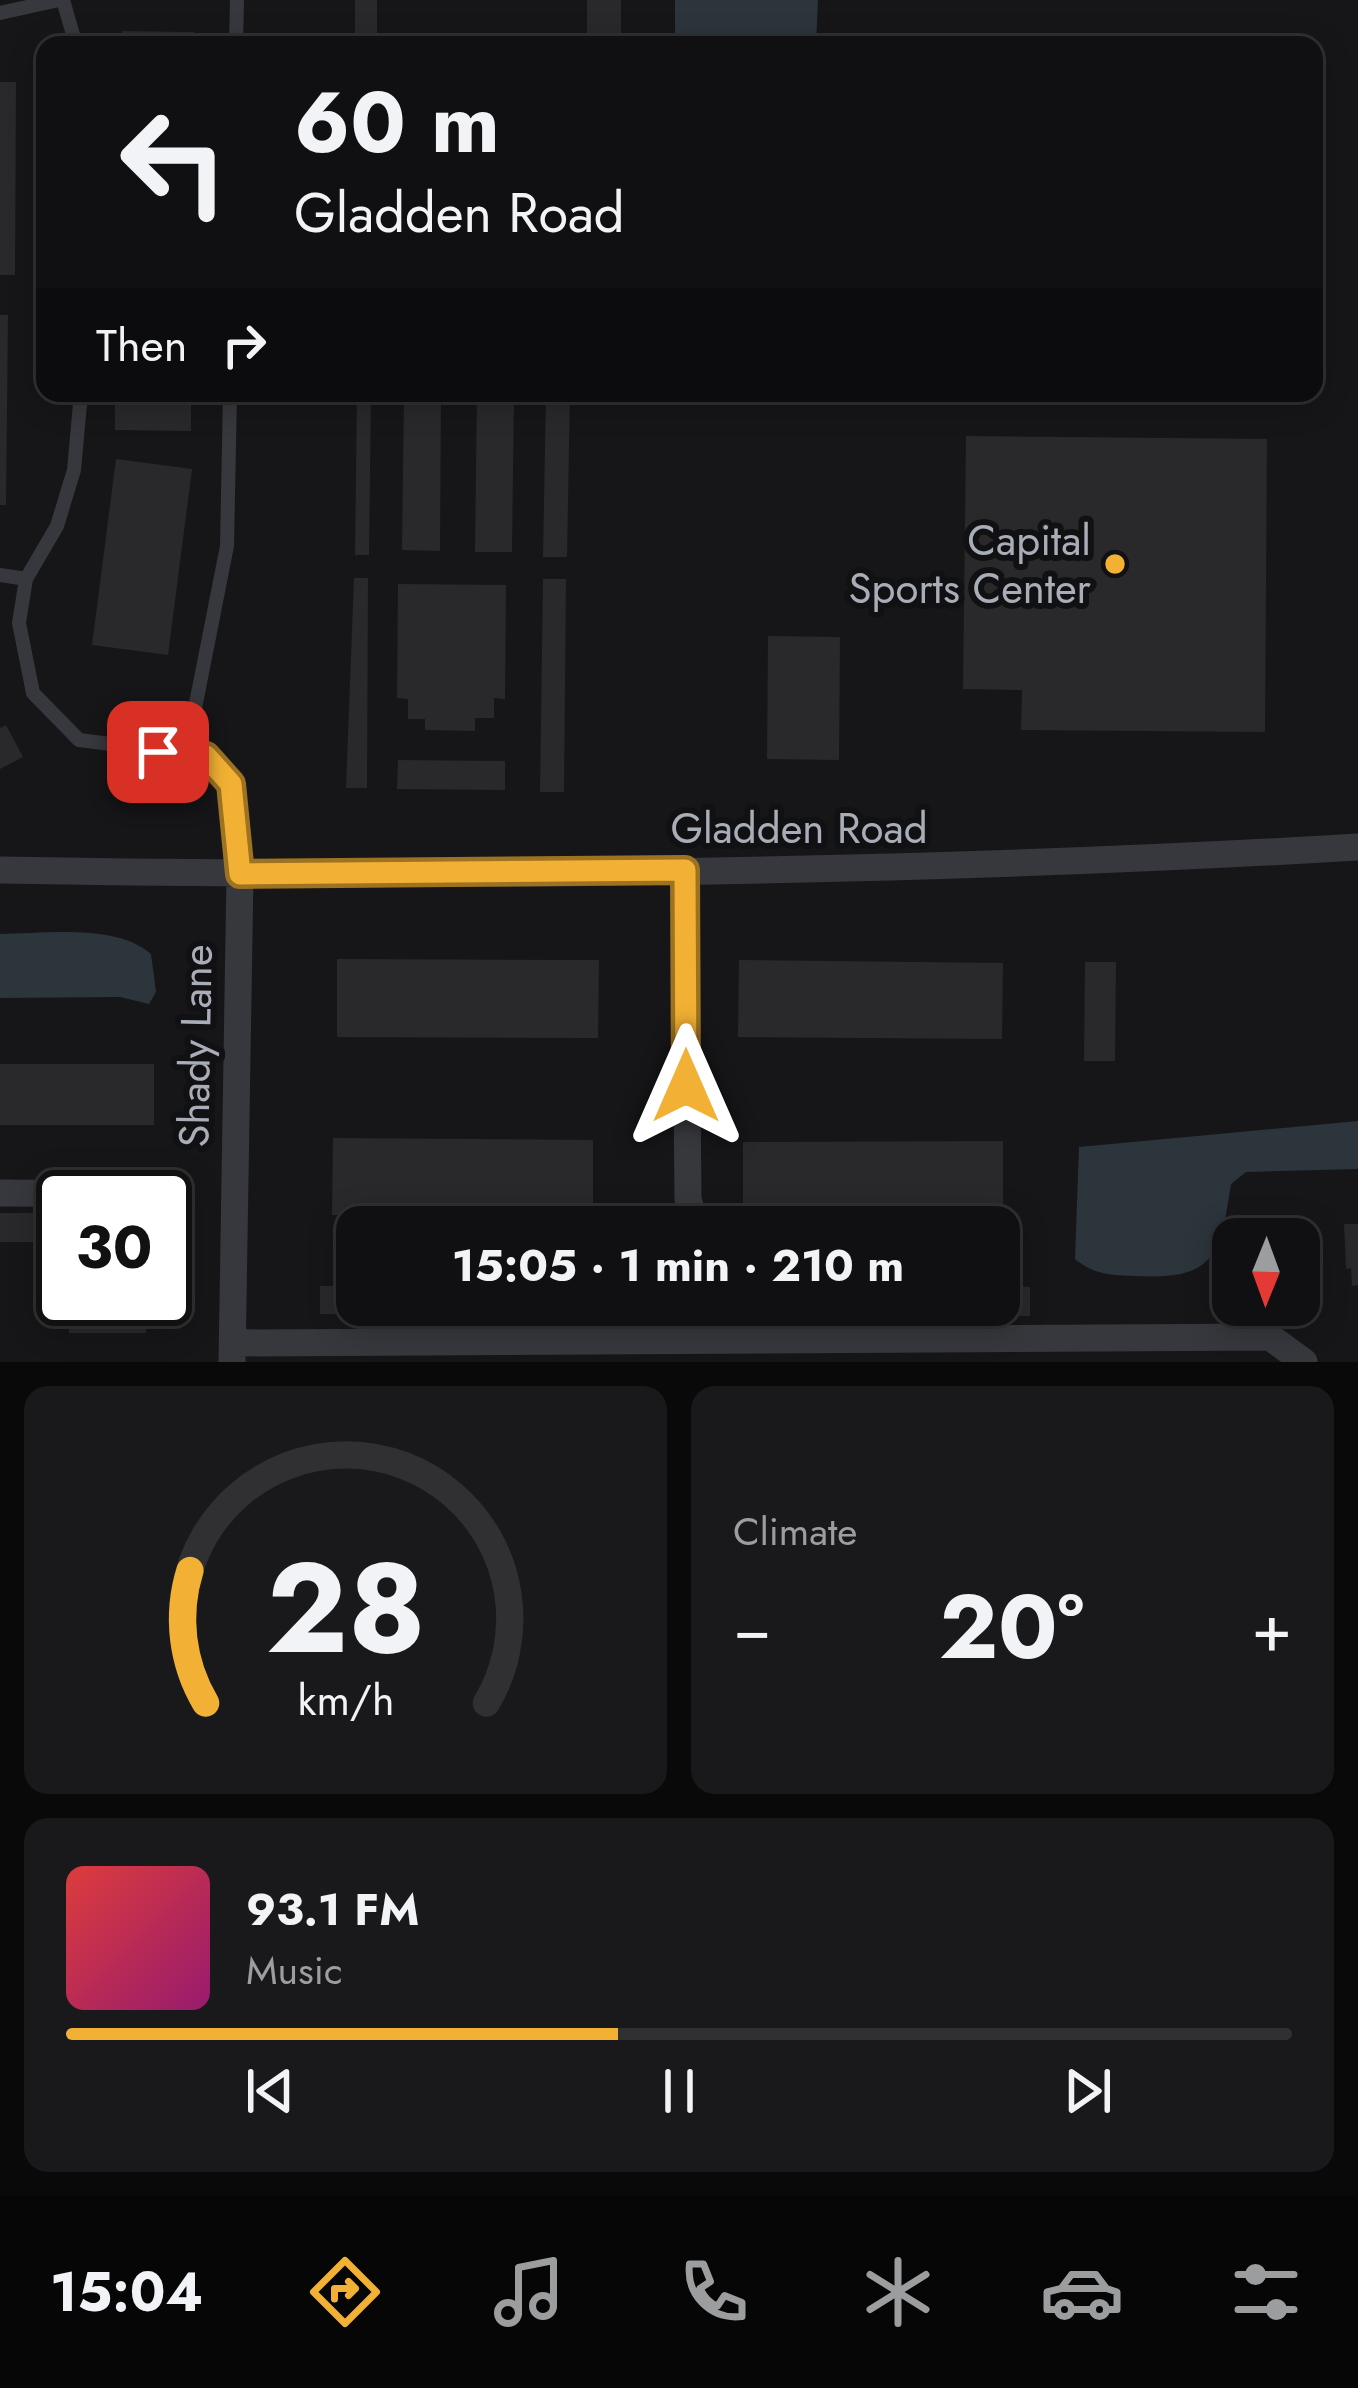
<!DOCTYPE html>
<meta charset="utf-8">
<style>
:root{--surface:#101012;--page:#19191b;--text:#f1f3f6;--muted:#9c9d9f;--line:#303032;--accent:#f2b134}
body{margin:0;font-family:Jost,sans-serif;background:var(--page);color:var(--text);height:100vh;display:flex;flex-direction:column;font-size:45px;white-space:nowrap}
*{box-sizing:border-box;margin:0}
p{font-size:39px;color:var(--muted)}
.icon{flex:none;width:66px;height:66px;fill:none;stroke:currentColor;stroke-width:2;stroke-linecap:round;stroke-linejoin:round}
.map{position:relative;height:1362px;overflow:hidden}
.panel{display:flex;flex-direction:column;gap:24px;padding:24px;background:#09090a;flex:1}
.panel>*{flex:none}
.top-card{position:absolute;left:36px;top:36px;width:1287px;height:366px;border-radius:24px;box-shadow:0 6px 30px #0003,0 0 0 3px var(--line);background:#101012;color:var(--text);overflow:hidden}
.needle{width:78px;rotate:181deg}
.fabs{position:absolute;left:1212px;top:1218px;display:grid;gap:24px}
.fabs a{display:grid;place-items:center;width:108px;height:108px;border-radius:24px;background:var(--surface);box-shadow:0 6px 30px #0003,0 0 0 3px var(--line);font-size:60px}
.speed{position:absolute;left:36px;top:1170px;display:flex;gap:24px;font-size:60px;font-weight:700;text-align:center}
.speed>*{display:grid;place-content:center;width:156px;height:156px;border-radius:50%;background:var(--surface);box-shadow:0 6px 30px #0003,0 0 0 3px var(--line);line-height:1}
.speed .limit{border:6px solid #111;border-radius:18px;background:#fff;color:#111}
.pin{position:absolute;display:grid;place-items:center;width:102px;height:102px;color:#fff;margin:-51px;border-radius:24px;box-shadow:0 6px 18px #0006}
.me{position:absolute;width:132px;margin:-66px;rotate:0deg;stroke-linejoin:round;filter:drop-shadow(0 0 9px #0008)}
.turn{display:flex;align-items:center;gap:42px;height:252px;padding:0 60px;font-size:54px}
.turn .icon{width:156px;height:156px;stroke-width:2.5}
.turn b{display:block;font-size:84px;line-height:102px}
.then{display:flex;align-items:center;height:114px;padding:0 60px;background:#0003;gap:24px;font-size:45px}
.big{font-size:90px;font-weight:700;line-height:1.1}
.panel .card{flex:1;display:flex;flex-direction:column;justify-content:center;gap:18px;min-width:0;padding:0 42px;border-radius:24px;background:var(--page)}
.panel .dial{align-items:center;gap:0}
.dial svg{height:312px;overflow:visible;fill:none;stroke:var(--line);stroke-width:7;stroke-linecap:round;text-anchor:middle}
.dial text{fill:var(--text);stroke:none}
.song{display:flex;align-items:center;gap:36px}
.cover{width:144px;height:144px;border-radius:18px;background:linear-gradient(135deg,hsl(0 70% 55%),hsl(320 70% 35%))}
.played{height:12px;border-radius:6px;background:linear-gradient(90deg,var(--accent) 45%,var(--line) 45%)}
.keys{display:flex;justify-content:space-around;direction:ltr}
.heat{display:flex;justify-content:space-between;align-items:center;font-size:66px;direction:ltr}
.panel .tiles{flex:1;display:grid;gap:24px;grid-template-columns:1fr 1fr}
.card:last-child{grid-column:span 2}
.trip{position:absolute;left:336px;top:1206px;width:684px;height:120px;border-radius:24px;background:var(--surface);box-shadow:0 6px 30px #0003,0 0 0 3px var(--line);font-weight:700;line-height:120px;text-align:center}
.dock{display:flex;height:192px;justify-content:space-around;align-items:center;background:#060607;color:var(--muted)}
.dock .icon{width:84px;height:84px}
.dock .current{color:var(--accent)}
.dock b{font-size:54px;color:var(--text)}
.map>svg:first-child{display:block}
.water{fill:#2c353c}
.building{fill:#29292c}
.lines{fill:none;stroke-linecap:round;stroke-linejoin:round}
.lane{stroke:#37383d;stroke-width:14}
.street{stroke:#37383d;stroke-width:27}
.route-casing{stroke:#9d7322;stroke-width:30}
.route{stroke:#f2b134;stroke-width:21}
.poi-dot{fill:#f2b134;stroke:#111113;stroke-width:4.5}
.labels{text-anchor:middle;stroke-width:12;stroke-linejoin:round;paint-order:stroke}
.poi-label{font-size:42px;fill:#a8adb8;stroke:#111113;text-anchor:end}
.street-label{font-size:42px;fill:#a8adb8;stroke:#111113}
</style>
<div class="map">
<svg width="1358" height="1362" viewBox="0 0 1358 1362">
<rect width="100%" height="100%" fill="#161618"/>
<!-- water -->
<path class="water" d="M675 0H818L816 45H675Z
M0 934C45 934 115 923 151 954L156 992 149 1004 120 997 0 998Z
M1358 1121V1169L1246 1172 1231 1184C1220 1256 1215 1280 1136 1276 1110 1275 1095 1275 1075 1259L1079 1147Z"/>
<!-- building -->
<path class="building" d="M355 0H377V45H355Z
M587 0H621V45H587Z
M122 31 194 32V45H121Z
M0 82H16L15 275H0Z
M0 315H8L6 505H0Z
M115 393H191V431L115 430Z
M357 393H371L369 555H355Z
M404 393H441L440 551 402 550Z
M477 393H514L512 552H475Z
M546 393H570L567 557H543Z
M966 436 1267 439 1265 732 1021 730 1022 690 963 689Z
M116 459 192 469 168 655 92 645Z
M354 578H368L367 788H346Z
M543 579H566L564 792H540Z
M398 584 506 585 505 699 494 698V718H475V731L425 730V719H408V699L397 698Z
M768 636 840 637 839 760 767 759Z
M6 725 23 757 0 769V728Z
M398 760 505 761V790L397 789Z
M337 959 599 960 598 1038 337 1037Z
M739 960 1003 963 1002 1039 738 1037Z
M1085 962H1116L1115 1061H1084Z
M0 1064H154V1125H0Z
M333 1138 593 1140V1217L332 1215Z
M1003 1141V1219L743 1220V1142Z
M0 1213H63V1242H0Z
M1344 1224H1358V1285L1352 1286 1351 1268 1346 1269Z
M320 1286H357V1305H419V1315L320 1314Z
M999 1286 1030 1287V1316H975L976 1305H999Z
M69 1299H147L146 1333H69Z"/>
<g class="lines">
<!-- lane -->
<path class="lane" d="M63 0 76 45
M0 13 59 0
M236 45 237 0
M81 393 74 470 57 526 26 579 19 623 33 693 79 740 206 756 231 784 240 874
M0 575 26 579
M186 754 227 546 230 393"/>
<!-- street -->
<path class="street" d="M0 870C453 878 906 874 1358 847
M685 870 688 1199 696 1227
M0 1193 160 1194
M718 1305V1339
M233 1343 1270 1337 1304 1362
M232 1362 240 874"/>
</g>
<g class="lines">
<!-- route casing -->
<g class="route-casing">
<path id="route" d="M158 752 206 756 231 784 240 874 685 870 686 1086"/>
</g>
<!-- route -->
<use href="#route" class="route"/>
</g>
<!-- markers -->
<circle class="poi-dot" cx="1115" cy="564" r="12"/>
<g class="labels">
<!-- poi labels -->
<g class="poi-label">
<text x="1091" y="555">Capital<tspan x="1091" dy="48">Sports Center</tspan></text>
</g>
<!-- street labels -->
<g class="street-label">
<text x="799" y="843">Gladden Road</text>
<text transform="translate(195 1046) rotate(-89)" y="15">Shady Lane</text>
</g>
</g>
</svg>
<div class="fabs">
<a><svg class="needle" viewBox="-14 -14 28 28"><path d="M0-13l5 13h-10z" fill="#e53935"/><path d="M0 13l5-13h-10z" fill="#9c9d9f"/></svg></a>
</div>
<div class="speed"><div class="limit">30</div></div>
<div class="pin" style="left:158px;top:752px;background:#d93025"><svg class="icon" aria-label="arrive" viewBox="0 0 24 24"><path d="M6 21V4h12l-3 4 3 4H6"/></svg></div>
<svg class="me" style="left:686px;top:1086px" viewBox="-20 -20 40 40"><path d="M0-17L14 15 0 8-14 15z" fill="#f2b134" stroke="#fff" stroke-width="4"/></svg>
<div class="trip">15:05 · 1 min · 210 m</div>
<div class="top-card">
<div class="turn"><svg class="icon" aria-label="left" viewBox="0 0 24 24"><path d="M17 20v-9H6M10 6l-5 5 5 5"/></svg><div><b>60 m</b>Gladden Road</div></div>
<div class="then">Then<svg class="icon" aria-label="right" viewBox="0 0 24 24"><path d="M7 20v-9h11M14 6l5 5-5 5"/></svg></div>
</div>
</div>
<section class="panel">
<div class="tiles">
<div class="card dial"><svg viewBox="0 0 100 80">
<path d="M14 69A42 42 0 1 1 86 69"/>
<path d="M14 69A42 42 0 0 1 10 35" stroke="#f2b134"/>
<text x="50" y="56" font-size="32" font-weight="700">28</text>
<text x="50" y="72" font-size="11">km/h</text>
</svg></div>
<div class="card"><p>Climate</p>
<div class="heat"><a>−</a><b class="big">20°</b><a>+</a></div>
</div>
<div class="card">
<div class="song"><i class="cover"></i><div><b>93.1 FM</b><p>Music</p></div></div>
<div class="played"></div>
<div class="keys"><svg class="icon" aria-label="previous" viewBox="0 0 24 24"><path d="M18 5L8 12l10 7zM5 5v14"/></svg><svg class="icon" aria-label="pause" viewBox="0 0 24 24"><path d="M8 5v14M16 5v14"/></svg><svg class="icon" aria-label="next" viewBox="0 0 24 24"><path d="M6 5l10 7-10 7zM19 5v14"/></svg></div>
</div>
</div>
</section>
<nav class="dock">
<b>15:04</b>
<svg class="icon current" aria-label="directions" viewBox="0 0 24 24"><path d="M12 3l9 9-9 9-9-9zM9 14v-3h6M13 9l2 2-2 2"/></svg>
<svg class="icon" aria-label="music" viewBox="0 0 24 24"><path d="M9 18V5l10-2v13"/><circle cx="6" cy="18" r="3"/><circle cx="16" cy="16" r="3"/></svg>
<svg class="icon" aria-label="phone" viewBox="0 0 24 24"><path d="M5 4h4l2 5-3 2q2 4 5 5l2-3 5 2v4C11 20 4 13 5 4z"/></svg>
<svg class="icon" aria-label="climate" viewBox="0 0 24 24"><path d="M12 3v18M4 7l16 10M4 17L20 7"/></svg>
<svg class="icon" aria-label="car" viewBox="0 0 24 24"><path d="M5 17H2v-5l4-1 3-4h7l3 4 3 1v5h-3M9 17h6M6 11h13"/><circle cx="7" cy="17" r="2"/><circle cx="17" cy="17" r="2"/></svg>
<svg class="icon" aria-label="filters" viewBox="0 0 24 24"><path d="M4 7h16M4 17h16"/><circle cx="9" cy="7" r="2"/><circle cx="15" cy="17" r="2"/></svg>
</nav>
